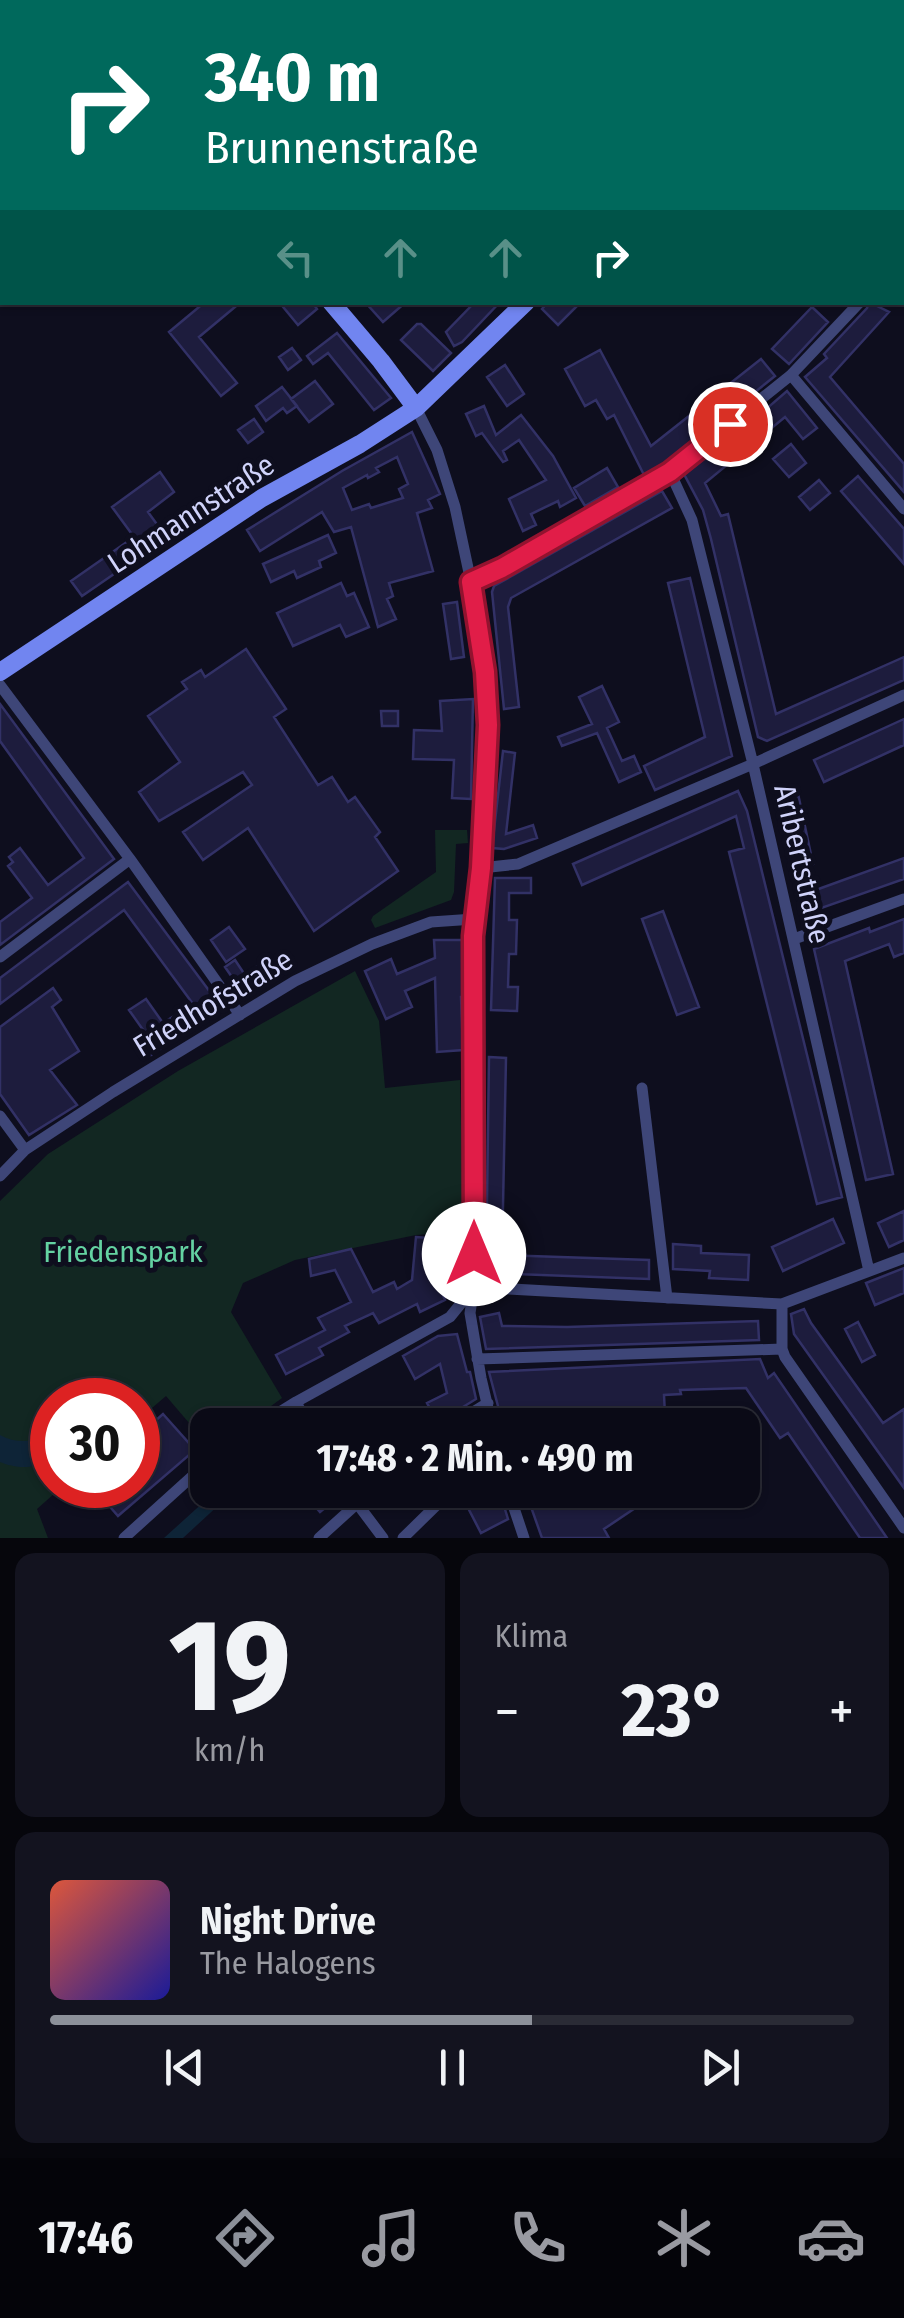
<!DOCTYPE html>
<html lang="de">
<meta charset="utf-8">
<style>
:root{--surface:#0a0a16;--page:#13131f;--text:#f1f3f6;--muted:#999aa1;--line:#2a2b35;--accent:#8c9099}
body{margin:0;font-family:"Fira Sans Condensed",sans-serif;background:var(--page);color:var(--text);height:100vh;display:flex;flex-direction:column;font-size:38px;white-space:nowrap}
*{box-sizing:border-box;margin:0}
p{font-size:32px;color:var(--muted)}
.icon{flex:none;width:55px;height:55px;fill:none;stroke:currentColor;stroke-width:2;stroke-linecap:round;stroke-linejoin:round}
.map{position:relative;height:1538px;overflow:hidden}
.drawer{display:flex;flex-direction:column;gap:15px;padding:15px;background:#06060c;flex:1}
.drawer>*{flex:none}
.guide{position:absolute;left:0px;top:0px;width:905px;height:305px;box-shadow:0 2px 8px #0004,0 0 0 2px var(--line);background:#00695c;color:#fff;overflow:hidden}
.speed{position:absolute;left:30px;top:1378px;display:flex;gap:20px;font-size:50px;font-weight:700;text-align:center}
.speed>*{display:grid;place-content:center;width:130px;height:130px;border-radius:50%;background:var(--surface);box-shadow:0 2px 8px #0004,0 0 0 2px var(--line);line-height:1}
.speed .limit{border:15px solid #d22;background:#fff;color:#111}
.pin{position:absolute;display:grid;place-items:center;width:85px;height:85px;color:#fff;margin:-42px;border:5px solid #fff;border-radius:50%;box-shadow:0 2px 10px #0007}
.me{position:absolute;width:110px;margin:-55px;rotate:0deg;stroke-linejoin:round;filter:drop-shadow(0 0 8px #0008)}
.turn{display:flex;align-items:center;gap:35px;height:210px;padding:0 40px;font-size:45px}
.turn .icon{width:130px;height:130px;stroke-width:2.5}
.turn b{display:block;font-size:70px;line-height:85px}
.lanes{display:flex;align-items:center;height:95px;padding:0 40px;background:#0003;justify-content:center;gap:50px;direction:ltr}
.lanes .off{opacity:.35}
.big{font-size:75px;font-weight:700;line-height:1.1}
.drawer .tile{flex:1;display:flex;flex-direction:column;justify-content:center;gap:15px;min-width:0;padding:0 35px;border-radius:20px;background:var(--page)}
.drawer .dial{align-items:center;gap:0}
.dial b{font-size:130px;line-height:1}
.song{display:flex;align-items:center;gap:30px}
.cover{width:120px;height:120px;border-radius:15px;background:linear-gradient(135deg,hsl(10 70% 55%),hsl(240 70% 35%))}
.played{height:10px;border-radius:5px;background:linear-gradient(90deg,var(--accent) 60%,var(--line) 60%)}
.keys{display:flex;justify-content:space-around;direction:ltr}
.heat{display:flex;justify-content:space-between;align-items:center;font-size:55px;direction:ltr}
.drawer .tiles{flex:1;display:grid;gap:15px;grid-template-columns:1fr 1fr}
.tile:last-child{grid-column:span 2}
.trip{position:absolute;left:190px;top:1408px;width:570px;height:100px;border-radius:20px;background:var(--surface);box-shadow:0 2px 8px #0004,0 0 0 2px var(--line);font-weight:700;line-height:100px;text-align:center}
.menu{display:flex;height:160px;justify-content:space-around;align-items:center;background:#040409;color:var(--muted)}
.menu .icon{width:70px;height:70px}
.menu .current{color:var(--accent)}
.menu b{font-size:45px;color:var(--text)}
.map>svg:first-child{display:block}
.green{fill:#122722}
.water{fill:#0e2437}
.building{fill:#1d1c3d;stroke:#323166;stroke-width:2.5;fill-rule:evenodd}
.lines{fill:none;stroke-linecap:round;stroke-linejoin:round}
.street{stroke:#3e4678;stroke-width:11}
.secondary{stroke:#7185f0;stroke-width:18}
.route-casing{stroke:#92132f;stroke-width:25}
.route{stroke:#e11d48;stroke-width:18}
.labels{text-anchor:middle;stroke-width:10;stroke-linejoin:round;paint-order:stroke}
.street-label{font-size:30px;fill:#d0d3fa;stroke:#0e0e1e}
.park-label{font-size:30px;fill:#64d2a2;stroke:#0e0e1e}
</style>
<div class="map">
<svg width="904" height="1538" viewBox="0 0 904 1538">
<rect width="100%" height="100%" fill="#0e0e1e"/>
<!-- green -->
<path class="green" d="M435 830H467L468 843 456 844 454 892 451 900 375 928 371 920 373 916 436 872Z
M355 971 379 1021 385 1088 460 1080 463 1231 416 1235 295 1260 243 1283 231 1312 282 1398 245 1425H208L207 1444 166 1396 138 1420V1400H52V1485H64L37 1509 48 1538H0V1201L48 1154 178 1071Z"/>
<!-- water -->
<path class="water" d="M0 1435C14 1443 29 1442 44 1438L52 1445C52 1471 18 1470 0 1462Z
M217 1490H235L183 1538H164Z"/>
<!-- building -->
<path class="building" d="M205 302H241L199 337 237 383 221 396 169 332Z
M279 302H312L317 309 298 325Z
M365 302H406L383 322Z
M475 302H500L462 342 454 346 446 332Z
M548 302H581L558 325 542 309Z
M869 302 889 312 830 377 904 464V492L805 377 827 358 824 354 867 308Z
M812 307 828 322 789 364 772 349Z
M417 324H421L451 353 433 371 401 340Z
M337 333 391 398 374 410 328 353 313 364 307 356Z
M292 348 301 360 288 370 279 357Z
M600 350 651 446 761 359 775 376 670 460 644 475 614 415 607 419 596 400 585 406 565 369Z
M505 365 524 394 507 406 487 377Z
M315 381 333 404 309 422 291 399Z
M282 387 297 406 287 413 283 408 266 421 256 406Z
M787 391 817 428 803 439 785 417 705 483 721 516 728 514 776 714 904 657V680L767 741 758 737 711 539 703 510 684 474 736 435Z
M484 406 496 435 521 415 553 456 576 498 560 507 558 501 531 514 536 525 523 531 509 499 546 480 519 440 503 451 507 460 503 462 482 433 476 436 466 414Z
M254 419 263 432 248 443 238 430Z
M412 432 440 494 428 500 432 508 417 513 433 571 389 583 393 596 387 599 396 619 378 627 351 527 334 532 322 512 260 551 247 530 342 471ZM397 457 408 484 399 489 403 498 371 508 369 504 352 510 343 488 367 475 368 478 379 472 376 468Z
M791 444 806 463 789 477 773 459Z
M607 468 618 487 585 506 574 488Z
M160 472 174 492 148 512 169 541 148 556 146 552 82 596 71 581 134 537 112 507Z
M858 476 904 529V564L841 491Z
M819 480 830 493 810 510 799 497Z
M662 491 672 508 511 598 508 607 519 707 504 709 492 592 494 586Z
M328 535 336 553 319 561 321 567 297 578 294 571 271 582 263 564Z
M690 578 732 756 655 790 644 766 705 737 668 583Z
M341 583 347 596 354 593 369 627 346 637 340 625 293 646 277 613Z
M457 602 464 657 451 659 443 604Z
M246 649 286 709 274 717 318 785 332 777 348 802 355 797 380 832 375 837 398 871 314 931 248 828 203 860 183 832 252 785 243 772 159 821 139 792 180 762 148 716 187 689 182 682 201 670 205 677Z
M602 686 619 722 607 728 622 761 634 756 641 772 619 782 597 733 562 746 558 737 592 724 579 697Z
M473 699 471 799 452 798 454 760 413 759 414 730 442 731 440 701Z
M0 704 114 859 0 945V922L32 898 8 866 13 862 9 857 20 848 48 885 84 858 0 741Z
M381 711H398V726H382Z
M904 719V745L824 782 814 760Z
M503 751 515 753 506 834 533 825 537 838 504 849 492 848Z
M797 789 813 864 806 865 813 891 904 858V879L813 911 803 906 792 869 776 793Z
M738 791 747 811 842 1197 817 1204 729 852 744 848 736 816 582 885 573 864Z
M495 878H531V893H509V920H517L516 954H509L508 987H518L517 1011 491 1010Z
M128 882 222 1008 151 1055 140 1037 146 1034 129 1010 146 999 163 1023 193 1004 124 910 0 1004V978Z
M663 911 699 1007 677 1015 642 919Z
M904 919V953L894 957 889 944 845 961 893 1174 866 1180 814 949 869 928 870 932Z
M229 927 245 949 226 962 211 940Z
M434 940H463V997H461L463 1050 437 1052 435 978 405 991 412 1007 386 1019 365 971 391 959 397 974 435 958Z
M235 960 245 975 262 963 272 977 245 996 225 967Z
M53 988 61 1000 52 1007 79 1051 50 1070 77 1105 29 1135 0 1094V1027Z
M489 1057 506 1058 502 1255 649 1260V1279L486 1273Z
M904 1211V1240L889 1247 878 1223Z
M833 1219 844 1243 783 1271 772 1247Z
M416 1237 441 1239 437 1282 445 1300 420 1312 417 1304 379 1323 373 1313 345 1326 349 1332 319 1348 323 1355 286 1374 276 1355 325 1330 318 1318 351 1302 335 1270 311 1276 309 1259 351 1249 373 1292 394 1282 397 1289 412 1280Z
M673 1244 701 1246V1253L749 1255 748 1280 709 1278 710 1271 673 1269Z
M904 1268V1293L875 1305 866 1283Z
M804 1309 811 1323 883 1423 904 1409V1488L794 1334 791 1314Z
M499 1313 502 1326 567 1327 758 1321 759 1340 486 1349 480 1317Z
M858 1322 875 1355 862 1362 845 1329Z
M457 1334 467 1372H470L476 1399 447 1417 443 1425H439L427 1403 447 1393 440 1364 415 1379 403 1356 438 1336Z
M760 1359 768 1378 774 1373 887 1538H860L788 1433 780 1438 746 1388 680 1390 681 1394 664 1395 665 1415H648L649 1425H503L489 1372Z
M163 1414 195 1450 118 1516 91 1485H138V1436Z
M301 1490H330L337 1498 320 1512Z
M461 1490H499L508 1519 481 1533 467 1506 459 1497Z
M525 1490H552L555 1502 575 1490H637L644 1502 604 1529 609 1538H542Z"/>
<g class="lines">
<!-- street -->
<path class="street" d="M457 0 459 2
M680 0 681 2
M844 0V2
M902 250 904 248
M902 294 904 295
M791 375 904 509
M416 408 437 450 455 507 471 582 487 693 488 751 481 868 473 936 474 1287 470 1313 481 1378 492 1425
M670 472 692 520 753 764 869 1271
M471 582 503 568 670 472 791 375 860 302
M0 685 130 859 240 1015
M481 868 518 864 753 764 904 695
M794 939 904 899
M0 957 130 859
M642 1088 667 1298
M0 1116 25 1150
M0 1176 25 1150 113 1092 295 981 372 944 431 922 474 919
M474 1287 782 1304 904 1258
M782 1304V1349L785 1357 904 1528
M477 1359 782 1349
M296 1402 308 1425
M259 1425 296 1402 450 1317 471 1291
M452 1425 488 1403
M347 1490 383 1538
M508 1490 524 1538
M124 1538 208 1462
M319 1538 372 1490
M403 1538 452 1490"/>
<!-- secondary -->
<path class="secondary" d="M134 0 135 2
M902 23 904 22
M331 302 381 361 416 408
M0 672 262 498 360 444 416 408 526 302"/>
</g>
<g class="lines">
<!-- route casing -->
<g class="route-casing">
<path id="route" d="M474 1254 473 936 481 868 488 725 485 672 471 582 502 568 670 472 730 424"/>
</g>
<!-- route -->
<use href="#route" class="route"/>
</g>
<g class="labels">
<!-- street labels -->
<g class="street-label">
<text transform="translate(191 514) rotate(-33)" y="10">Lohmannstraße</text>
<text transform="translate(802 864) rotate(77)" y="10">Aribertstraße</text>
<text transform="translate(213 1003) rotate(-31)" y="10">Friedhofstraße</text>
</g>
<!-- park labels -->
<g class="park-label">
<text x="123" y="1262">Friedenspark</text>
</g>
</g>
</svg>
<div class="speed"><div class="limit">30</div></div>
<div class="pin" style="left:730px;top:424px;background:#d93025"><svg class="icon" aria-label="arrive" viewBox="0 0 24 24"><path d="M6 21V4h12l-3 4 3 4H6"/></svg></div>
<svg class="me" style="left:474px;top:1254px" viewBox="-20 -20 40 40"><circle r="19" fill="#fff"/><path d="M0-13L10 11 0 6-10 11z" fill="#e11d48"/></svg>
<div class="trip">17:48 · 2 Min. · 490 m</div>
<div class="guide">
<div class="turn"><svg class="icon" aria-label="right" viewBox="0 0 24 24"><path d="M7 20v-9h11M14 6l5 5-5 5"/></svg><div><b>340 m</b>Brunnenstraße</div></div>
<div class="lanes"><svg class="icon off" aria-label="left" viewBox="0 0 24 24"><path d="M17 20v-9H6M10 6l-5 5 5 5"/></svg><svg class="icon off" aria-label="ahead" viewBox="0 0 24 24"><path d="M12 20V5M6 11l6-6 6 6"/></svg><svg class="icon off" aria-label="ahead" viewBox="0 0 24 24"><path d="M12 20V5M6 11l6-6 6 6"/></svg><svg class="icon" aria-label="right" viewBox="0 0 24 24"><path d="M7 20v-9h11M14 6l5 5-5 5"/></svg></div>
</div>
</div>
<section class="drawer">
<div class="tiles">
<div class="tile dial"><b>19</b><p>km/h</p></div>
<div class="tile"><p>Klima</p>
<div class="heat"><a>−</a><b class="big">23°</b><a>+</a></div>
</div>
<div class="tile">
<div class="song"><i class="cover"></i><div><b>Night Drive</b><p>The Halogens</p></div></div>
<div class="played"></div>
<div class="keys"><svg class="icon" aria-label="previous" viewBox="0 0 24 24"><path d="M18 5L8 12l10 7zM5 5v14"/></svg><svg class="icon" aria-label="pause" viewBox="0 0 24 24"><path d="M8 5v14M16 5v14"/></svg><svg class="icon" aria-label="next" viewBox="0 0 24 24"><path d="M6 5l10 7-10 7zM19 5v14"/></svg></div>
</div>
</div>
</section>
<nav class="menu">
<b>17:46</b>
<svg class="icon current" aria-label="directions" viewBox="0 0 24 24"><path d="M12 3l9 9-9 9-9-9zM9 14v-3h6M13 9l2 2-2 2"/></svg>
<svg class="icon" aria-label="music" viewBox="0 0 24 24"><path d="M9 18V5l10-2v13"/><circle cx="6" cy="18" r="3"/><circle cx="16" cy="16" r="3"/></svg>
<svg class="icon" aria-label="phone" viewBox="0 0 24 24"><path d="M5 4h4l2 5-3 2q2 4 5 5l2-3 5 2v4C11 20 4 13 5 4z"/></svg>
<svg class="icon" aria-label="climate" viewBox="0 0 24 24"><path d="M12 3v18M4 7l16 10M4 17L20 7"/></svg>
<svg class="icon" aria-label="car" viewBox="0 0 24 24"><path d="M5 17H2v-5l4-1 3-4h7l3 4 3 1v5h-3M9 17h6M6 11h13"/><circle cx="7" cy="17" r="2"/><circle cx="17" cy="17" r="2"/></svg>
</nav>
